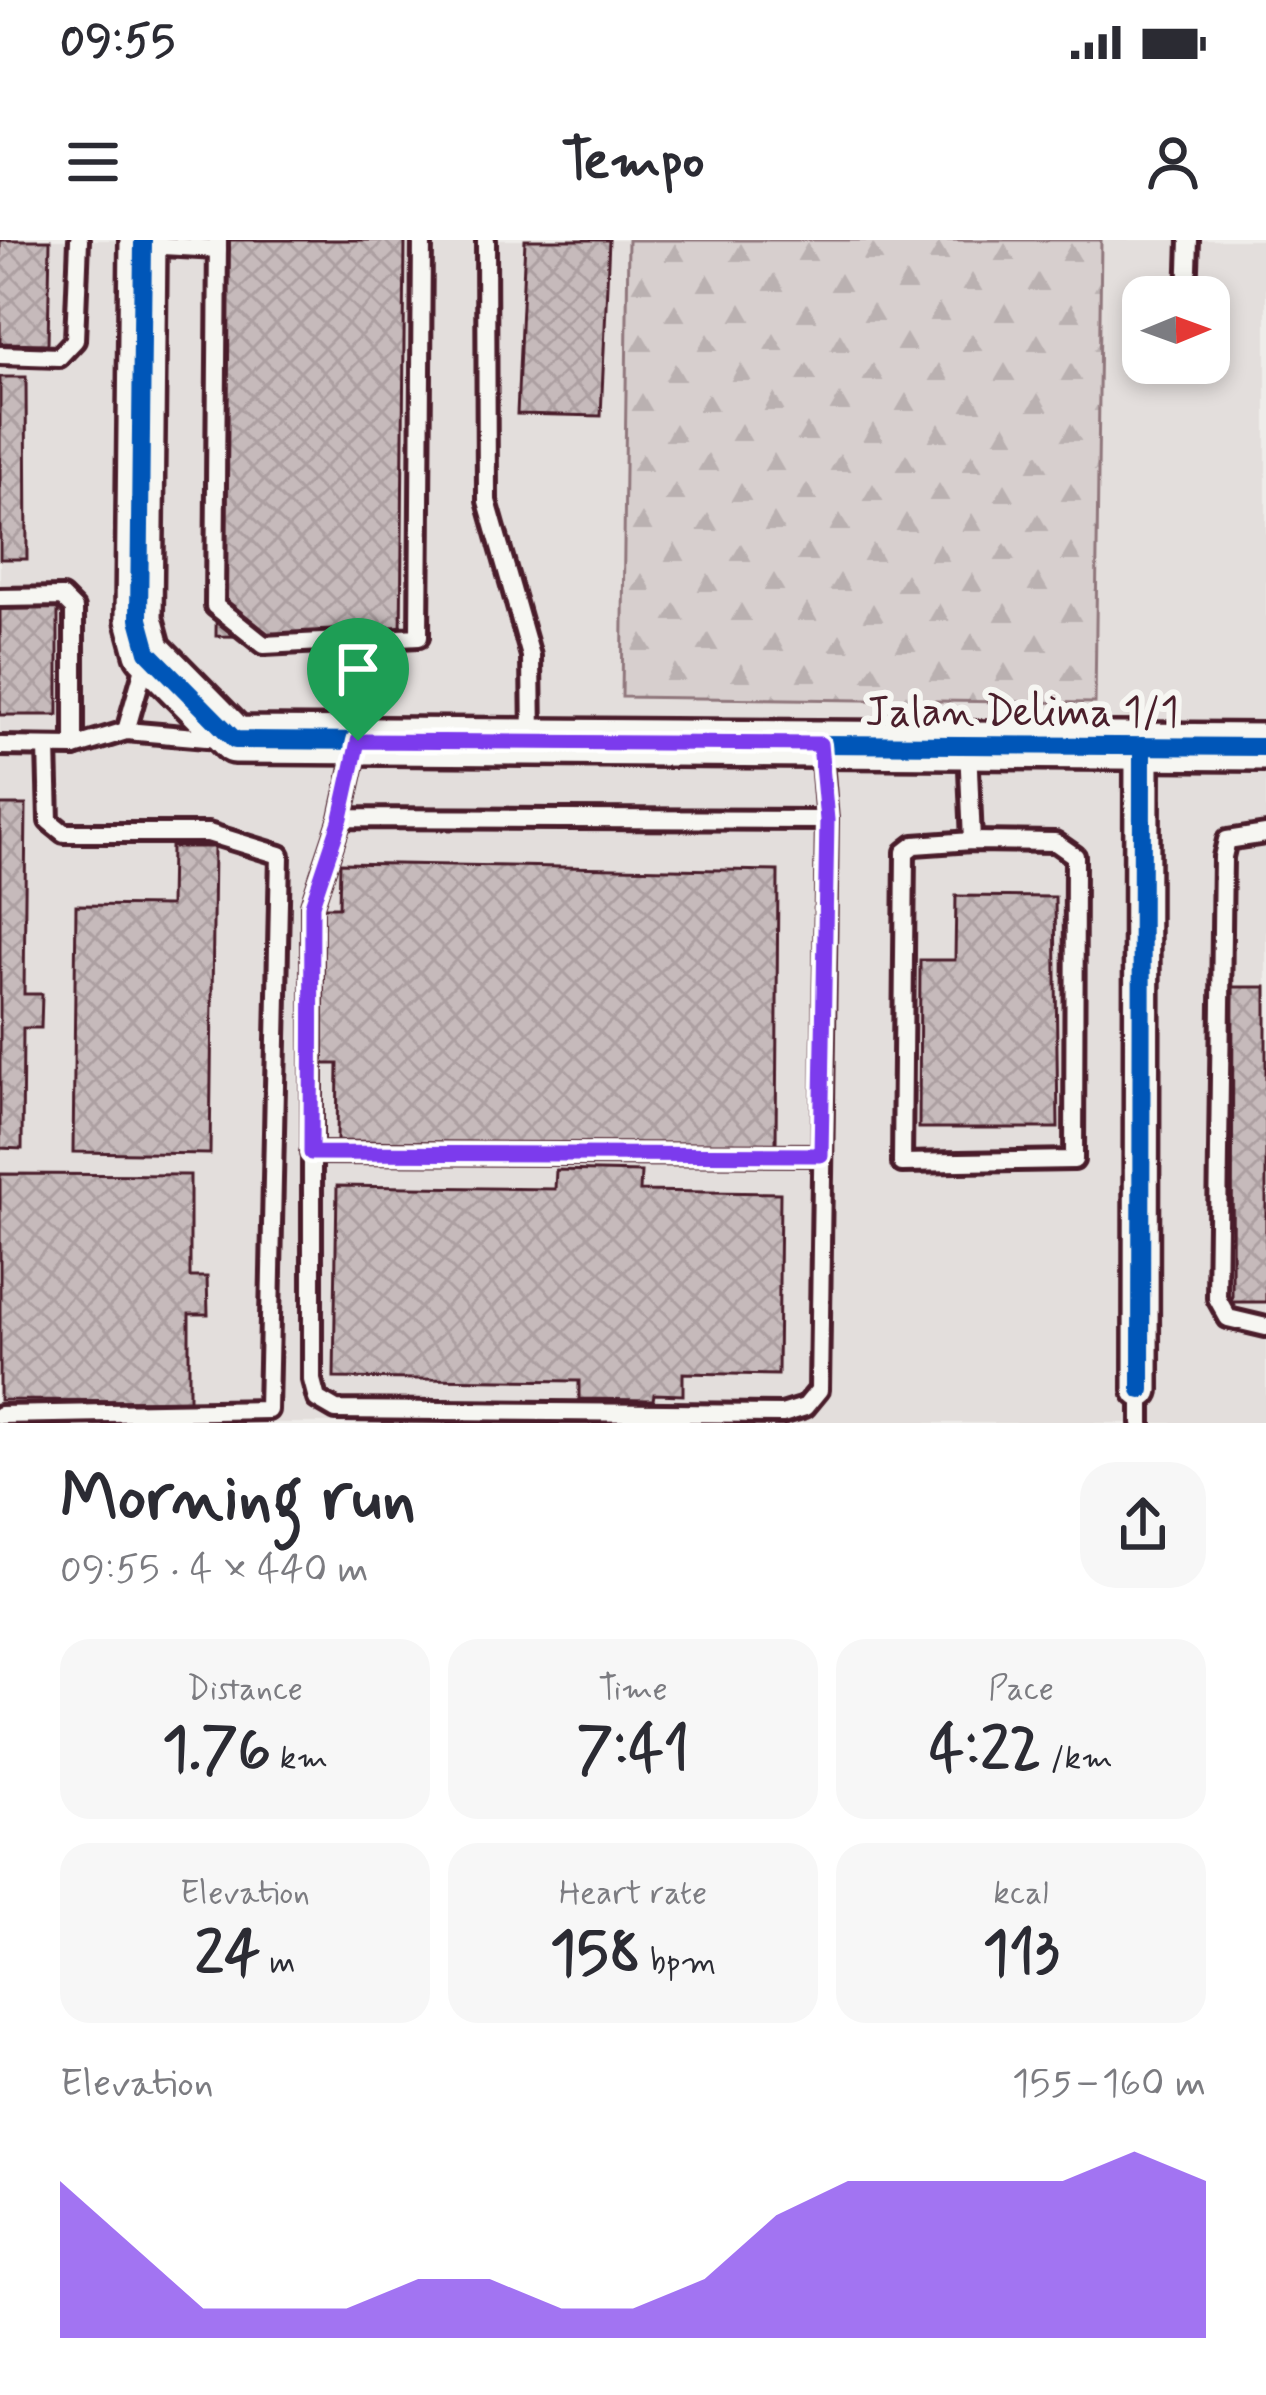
<!DOCTYPE html>
<meta charset="utf-8">
<style>
body{margin:0;font-family:Mynerve,sans-serif;background:#f7f7f7;color:#2b2b33;height:100vh;display:flex;flex-direction:column;font-size:45px;white-space:nowrap}
*{box-sizing:border-box;margin:0}
p{font-size:39px;color:#7c7c81}
.icon{flex:none;width:66px;height:66px;fill:none;stroke:currentColor;stroke-width:2;stroke-linecap:round;stroke-linejoin:round}
.map{position:relative;height:1183px;overflow:hidden}
.details{display:flex;flex-direction:column;background:#fff;flex:1}
.details>*{flex:none}
.needle{width:78px;rotate:89deg}
.fabs{position:absolute;left:1122px;top:36px;display:grid;gap:24px}
.fabs a{display:grid;place-items:center;width:108px;height:108px;border-radius:24px;background:#fff;box-shadow:0 6px 18px #0003;font-size:60px}
.pin{position:absolute;display:grid;place-items:center;width:102px;height:102px;color:#fff;margin:-123px -51px;border-radius:50% 50% 50% 0;rotate:-45deg;box-shadow:0 0 12px #0007}
.pin .icon{rotate:45deg}
.round{display:grid;place-items:center;flex:none;width:126px;height:126px;border-radius:36px;background:#f7f7f7}
.summary{display:flex;align-items:center;justify-content:space-between;height:204px;padding:0 60px}
h1{font-size:66px;font-weight:800;line-height:90px}
.metrics{display:grid;grid-template-columns:repeat(3,1fr);gap:18px;height:204px;padding:12px 60px}
.metrics div{display:grid;align-content:center;border-radius:30px;background:#f7f7f7;text-align:center}
.metrics b{font-size:60px;font-weight:800}
.metrics small{font-size:33px;font-weight:400}
.metrics p{font-size:33px}
.chart{height:336px;padding:24px 60px}
.chart p{display:flex;justify-content:space-between}
.chart svg{width:100%;height:216px;margin-top:12px;fill:#7c3aed;opacity:.7}
.status{display:flex;justify-content:space-between;align-items:center;height:84px;padding:0 60px;background:#fff;direction:ltr}
.status svg{height:33px;fill:currentColor}
header{display:flex;justify-content:space-between;align-items:center;height:156px;padding:0 60px;background:#fff;font-size:54px;font-weight:800}
.map>svg:first-child{display:block}
</style>
<div class="status"><b>09:55</b><svg viewBox="0 0 49 12"><path d="M0 12V9h3v3zM5 12V6h3v6zM10 12V3h3v9zM15 12V0h3v12zM26 1h20v11H26zM47 4h2v5h-2z"/></svg></div>
<header><svg class="icon" aria-label="menu" viewBox="0 0 24 24"><path d="M4 6h16M4 12h16M4 18h16"/></svg>Tempo<svg class="icon" aria-label="person" viewBox="0 0 24 24"><circle cx="12" cy="8" r="4"/><path d="M4 21q1-7 8-7t8 7"/></svg></header>
<div class="map">
<svg width="1266" height="1183" viewBox="0 0 1266 1183">
<defs>
<pattern id="forest-firs" width="22" height="20" patternUnits="userSpaceOnUse" patternTransform="scale(3)"><rect width="22" height="20" fill="#d7cfce"/><path d="M5 1l3.5 6h-7zM16 11l3.5 6h-7z" fill="#bab1b1"/></pattern>
<pattern id="building-cross-hatch" width="8" height="8" patternUnits="userSpaceOnUse" patternTransform="scale(3)"><rect width="8" height="8" fill="#c6babb"/><path d="M0 0l8 8M0 8l8-8" fill="none" stroke="#ac9fa1"/></pattern>
</defs>
<rect width="100%" height="100%" fill="#efedea"/>
<filter id="ink" filterUnits="userSpaceOnUse"><feTurbulence type="fractalNoise" baseFrequency=".00833" numOctaves="2"/><feDisplacementMap in="SourceGraphic" scale="24" xChannelSelector="R" yChannelSelector="G"/><feConvolveMatrix kernelMatrix="1 2 1 2 8 2 1 2 1" color-interpolation-filters="sRGB"/></filter>
<g filter="url(#ink)">
<path fill="#e3dedc" fill-rule="evenodd" d="M 0,0 L 1266,0 L 1266,1183 L 0,1183 ZM 1143,57 L 1209,57 L 1209,123 L 1143,123 Z"/>
<polygon fill="url(#forest-firs)" stroke="#90777c" stroke-width="3" points="628,0 1101,0 1095,463 622,457"/>
<g fill="url(#building-cross-hatch)" stroke="#4a1f2b" stroke-width="3">
<polygon points="0,0 50,0 48,104 0,103"/>
<polygon points="220,0 405,0 401,398 216,396"/>
<polygon points="525,0 609,0 601,176 517,174"/>
<polygon points="0,137 26,137 27,319 0,319"/>
<rect x="0" y="368" width="58" height="107"/>
<polygon points="0,565 26,565 24,754 42,754 41,788 23,788 22,909 0,908"/>
<polygon points="171,607 214,607 210,914 73,912 76,665 170,666"/>
<polygon points="340,623 778,631 776,905 337,901 338,824 322,824 323,667 339,667"/>
<polygon points="956,656 1055,657 1058,888 919,888 920,720 955,720"/>
<polygon points="1233,747 1266,747 1266,1062 1232,1062"/>
<polygon points="556,930 641,932 640,951 780,953 778,1135 683,1133 683,1155 654,1154 653,1160 579,1159 579,1141 334,1138 337,946 555,949"/>
<polygon points="0,934 190,935 190,1037 207,1037 208,1074 189,1074 189,1161 0,1160"/>
</g>
<g fill="none" stroke-linecap="round" stroke-linejoin="round">
<g stroke="#4a1f2b" stroke-width="26">
<g id="lane">
<polyline points="218,0 215,366 264,405 419,397 422,0"/>
<polyline points="486,0 487,261 531,416 532,502"/>
<polyline points="144,5 218,9"/>
<polyline points="1187,57 1189,0"/>
<polyline points="0,115 59,117 75,100 79,0"/>
<polyline points="0,358 62,357 74,369 74,507"/>
<polyline points="126,491 147,417"/>
<polyline points="0,506 74,507 126,491 218,499"/>
<polyline points="968,506 972,601"/>
<polyline points="821,509 827,580"/>
<polyline points="341,578 827,580 819,1150 805,1167 782,1174 336,1170 317,1159 312,1140 312,665 341,578 357,505"/>
<polyline points="1266,594 1227,600 1223,617 1217,1058 1228,1078 1266,1087"/>
<polygon points="972,601 1055,602 1075,616 1074,920 902,923 905,612 914,605"/>
<polyline points="311,913 821,915"/>
<polyline points="1141,1150 1141,1183"/>
<polyline points="0,1175 268,1170 280,615 208,593 64,593 49,581 47,507"/>
</g>
</g>
<g stroke="#4a1f2b" stroke-width="42">
<polyline id="street" points="1141,1150 1142,506"/>
</g>
<g stroke="#4a1f2b" stroke-width="54">
<polyline id="secondary" points="143,0 139,379 148,412 235,500 1266,507"/>
</g>
<use href="#lane" stroke="#f6f6f2" stroke-width="16"/>
<use href="#street" stroke="#f6f6f2" stroke-width="33"/>
<use href="#secondary" stroke="#f6f6f2" stroke-width="45"/>
<g stroke="#f6f6f2" stroke-width="26">
<g id="cycleway">
<polyline points="143,0 139,379 148,412 235,500 1266,507"/>
<polyline points="1141,1150 1142,506"/>
</g>
</g>
<use href="#cycleway" stroke="#0057b8" stroke-width="18"/>
</g>
</g>
<g fill="none" stroke-linecap="round" stroke-linejoin="round" filter="url(#ink)">
<g stroke="#fff" stroke-width="24">
<polygon id="route" points="358,501 820,504 827,580 821,915 311,913 312,665 341,578"/>
</g>
<use href="#route" stroke="#7c3aed" stroke-width="15"/>
</g>
<g text-anchor="middle" stroke-width="12" stroke-linejoin="round" paint-order="stroke">
<g font-size="42" fill="#4a1f2b" stroke="#f6f6f2">
<text x="1022" y="485">Jalan Delima 1/1</text>
</g>
</g>
</svg>
<div class="fabs">
<a><svg class="needle" viewBox="-14 -14 28 28"><path d="M0-13l5 13h-10z" fill="#e53935"/><path d="M0 13l5-13h-10z" fill="#7c7c81"/></svg></a>
</div>
<div class="pin" style="left:358px;top:501px;background:#1e9e55"><svg class="icon" aria-label="arrive" viewBox="0 0 24 24"><path d="M6 21V4h12l-3 4 3 4H6"/></svg></div>
</div>
<section class="details">
<div class="summary"><div><h1>Morning run</h1><p>09:55 · 4 × 440 m</p></div><a class="round"><svg class="icon" aria-label="share" viewBox="0 0 24 24"><path d="M12 15V3M7 8l5-5 5 5M5 13v7h14v-7"/></svg></a></div>
<div class="metrics">
<div><p>Distance</p><b>1.76<small> km</small></b></div>
<div><p>Time</p><b>7:41</b></div>
<div><p>Pace</p><b>4:22<small> /km</small></b></div>
</div>
<div class="metrics">
<div><p>Elevation</p><b>24<small> m</small></b></div>
<div><p>Heart rate</p><b>158<small> bpm</small></b></div>
<div><p>kcal</p><b>113</b></div>
</div>
<div class="chart"><p><span>Elevation</span>155–160 m</p>
<svg viewBox="0 0 160 44" preserveAspectRatio="none"><path d="M0 44V12L10 25L20 38L30 38L40 38L50 32L60 32L70 38L80 38L90 32L100 19L110 12L120 12L130 12L140 12L150 6L160 12V44z"/></svg>
</div>
</section>
